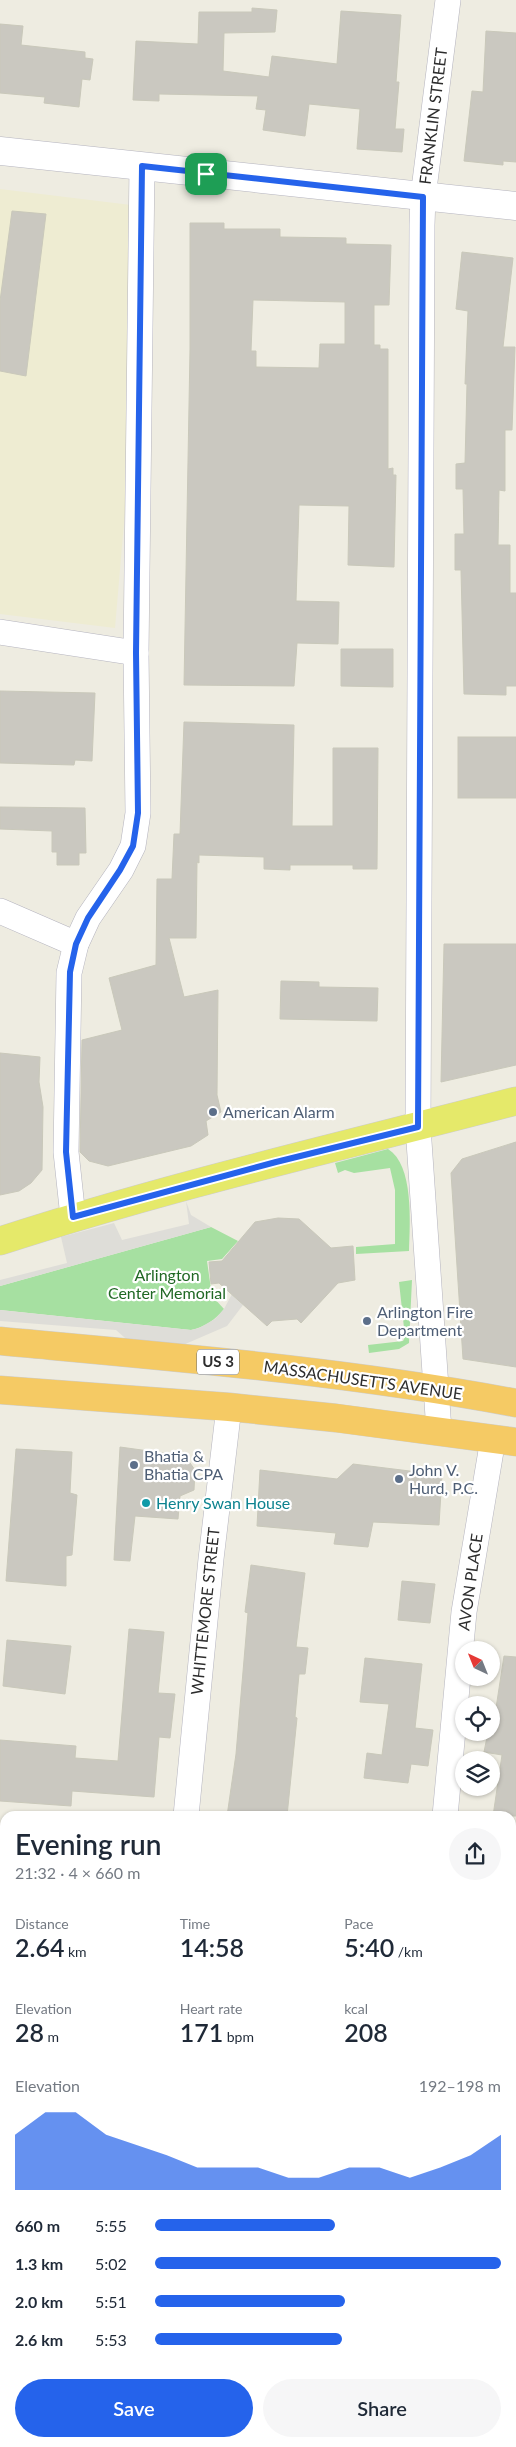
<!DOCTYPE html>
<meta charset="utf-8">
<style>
body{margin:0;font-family:Lato,sans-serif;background:#f6f6f7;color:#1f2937;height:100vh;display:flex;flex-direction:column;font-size:19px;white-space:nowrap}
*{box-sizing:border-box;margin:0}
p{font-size:16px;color:#747a83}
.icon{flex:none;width:28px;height:28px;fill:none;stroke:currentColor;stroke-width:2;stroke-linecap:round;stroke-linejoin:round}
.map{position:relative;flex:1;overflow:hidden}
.side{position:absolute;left:0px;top:1811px;width:516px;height:636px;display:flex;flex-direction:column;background:#fff;border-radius:15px 15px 0 0;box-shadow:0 1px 4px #0004}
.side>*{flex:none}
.needle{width:32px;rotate:317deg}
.tools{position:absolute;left:455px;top:1641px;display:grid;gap:10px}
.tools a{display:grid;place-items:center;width:45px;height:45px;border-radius:50%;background:#fff;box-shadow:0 1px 4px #0004;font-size:25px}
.pin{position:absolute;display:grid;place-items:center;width:42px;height:42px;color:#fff;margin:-21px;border-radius:10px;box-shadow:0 2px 8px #0006}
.round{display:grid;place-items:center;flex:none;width:52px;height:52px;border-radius:26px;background:#f6f6f7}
.head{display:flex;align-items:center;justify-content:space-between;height:85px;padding:0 15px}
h1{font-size:28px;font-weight:600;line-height:38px}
.figures{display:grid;grid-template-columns:repeat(3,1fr);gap:8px;height:85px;padding:5px 15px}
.figures div{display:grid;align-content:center}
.figures b{font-size:25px;font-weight:600}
.figures small{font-size:14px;font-weight:400}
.figures p{font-size:14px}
.chart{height:140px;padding:10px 15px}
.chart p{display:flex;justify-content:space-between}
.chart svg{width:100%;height:90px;margin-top:5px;fill:#2563eb;opacity:.7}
.button{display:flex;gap:10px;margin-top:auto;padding:10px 15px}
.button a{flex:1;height:58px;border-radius:30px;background:#2563eb;color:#fff;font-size:20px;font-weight:600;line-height:58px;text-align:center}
.button a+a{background:#f6f6f7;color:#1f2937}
ul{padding:0 15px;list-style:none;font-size:16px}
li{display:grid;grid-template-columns:80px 60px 1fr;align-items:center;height:38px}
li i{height:12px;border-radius:6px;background:#2563eb}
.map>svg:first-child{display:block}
</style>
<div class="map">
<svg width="516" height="2447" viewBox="0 0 516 2447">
<rect width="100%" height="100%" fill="#eeece1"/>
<polygon fill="#eeecd2" points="0,189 131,205 125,511 115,628 0,614"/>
<g fill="#a6e0a1">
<path d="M 388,1149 C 414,1165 410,1223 409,1251 L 356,1254 L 356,1247 L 395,1244 L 395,1190 L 390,1168 L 354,1173 L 345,1170 L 338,1173 L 335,1163 Z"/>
<path d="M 211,1227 L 238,1241 L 222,1259 L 207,1261 L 212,1296 L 224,1309 C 215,1320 205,1327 191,1330 L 0,1310 L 0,1286 Z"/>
<polygon points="412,1280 409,1343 399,1349 369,1353 368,1345 403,1341 405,1337 399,1282"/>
<polygon points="0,1956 5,1959 5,2442 190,2443 188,2447 0,2447"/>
<polygon points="511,2138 516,2140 516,2202 511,2201"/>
</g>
<polygon fill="#b4e79e" points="0,2122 5,2122 5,2389 0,2393"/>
<g fill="#deddd8">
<polygon points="186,1201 191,1215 211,1227 0,1286 0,1280 67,1263 61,1237 114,1223 122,1240 189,1224"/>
<polygon points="232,1294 243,1305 227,1326 183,1345 132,1344 116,1330 0,1321 0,1310 191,1330 199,1328 215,1319 224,1309"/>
</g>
<g fill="#cac8c0" stroke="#c9c8ba" fill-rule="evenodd">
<polygon points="252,8 277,10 275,32 224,33 223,71 269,77 272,56 337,64 341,11 401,15 396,82 399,82 395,129 404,129 402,152 357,149 360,109 309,104 305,136 263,130 266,110 256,109 258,96 159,94 159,101 133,100 136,41 198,44 199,12 252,12"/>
<polygon points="0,24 23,26 21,45 85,52 85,58 93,59 90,80 82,79 79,107 44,103 45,97 0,93"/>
<polygon points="486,31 516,33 516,162 503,161 503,165 464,161 472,91 483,92"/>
<polygon points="12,211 46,214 26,376 0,371 0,301"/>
<path d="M 190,223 L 224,223 L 224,229 L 280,229 L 280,237 L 346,238 L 346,244 L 391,245 L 389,305 L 374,305 L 374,345 L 380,345 L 380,349 L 388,349 L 388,469 L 393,468 L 393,475 L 396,475 L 394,567 L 348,565 L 349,506 L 299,505 L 296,601 L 339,602 L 338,644 L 297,643 L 294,686 L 184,685 L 190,349 ZM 253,300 L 345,302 L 345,344 L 320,344 L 319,368 L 256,367 L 256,351 L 251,351 Z"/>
<polygon points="462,252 513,258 503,347 515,347 512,430 505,430 505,491 499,490 498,545 510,545 510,593 516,593 516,686 506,686 506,695 464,694 461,570 455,570 455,534 464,534 463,489 456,489 456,464 465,463 467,384 465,384 468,311 456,309"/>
<polygon points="341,649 393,649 393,687 341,686"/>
<polygon points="0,691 95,693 92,761 75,760 74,765 0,763"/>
<polygon points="184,722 294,725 292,826 333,826 333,748 378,748 377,869 353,869 353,865 290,865 290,870 264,869 264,857 199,855 199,863 197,862 196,938 169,938 184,997 218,990 217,1095 221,1112 206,1121 208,1135 191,1146 108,1166 89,1161 80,1152 82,1040 122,1030 109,978 156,965 157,879 172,879 174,834 180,834"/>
<rect x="458" y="737" width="58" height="61"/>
<polygon points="0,807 85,808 86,853 79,853 79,865 57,865 57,852 52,852 52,831 0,829"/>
<polygon points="444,944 516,944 516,1065 441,1082"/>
<polygon points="281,981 319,982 319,987 378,988 377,1021 280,1019"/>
<polygon points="0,1053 40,1057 39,1082 43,1107 42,1170 31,1183 19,1191 0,1195"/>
<polygon points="516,1142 516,1367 463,1359 451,1173 462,1159"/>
<polygon points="278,1218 299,1219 331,1248 353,1246 355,1280 338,1283 301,1323 297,1319 272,1321 267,1326 219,1283 211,1284 209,1262 222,1261 255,1222"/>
<polygon points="120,1447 185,1456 195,1470 194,1490 180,1496 178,1519 135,1516 130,1561 114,1560"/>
<polygon points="16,1449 72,1452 70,1493 77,1495 72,1555 66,1556 66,1586 6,1581"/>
<polygon points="353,1464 442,1475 439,1525 373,1522 368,1547 334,1544 336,1533 257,1526 260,1470 337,1479"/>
<polygon points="251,1565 305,1573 296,1647 308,1648 305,1674 299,1674 295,1717 297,1718 287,1816 227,1816 236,1754 248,1613 245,1612"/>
<polygon points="402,1581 435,1584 430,1623 398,1620"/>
<polygon points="129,1629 164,1632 158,1693 175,1694 170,1738 159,1737 154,1797 72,1791 71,1806 0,1801 0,1740 76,1746 75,1758 118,1761"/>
<polygon points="7,1640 71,1646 65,1694 3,1686"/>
<polygon points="504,1656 516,1657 516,1816 493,1816 502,1755 484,1752 488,1732 491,1732 491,1721 494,1721"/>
<polygon points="365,1658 422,1664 415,1728 433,1730 428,1766 411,1764 408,1783 364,1778 367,1753 382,1755 389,1704 360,1702"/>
</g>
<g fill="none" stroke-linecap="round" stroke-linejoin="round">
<g stroke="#b5b4bf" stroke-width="26">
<g id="street">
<polyline points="0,632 136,653"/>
<polyline points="0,911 76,944"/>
<polyline points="73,1217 66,1152 69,973 76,944 88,918 121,870 133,846 138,813 136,653 142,166"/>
<polyline points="439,1431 418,1127 422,225 423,197 448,0"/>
<polyline points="186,1816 211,1559 229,1407"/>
<polyline points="445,1816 464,1612 493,1439"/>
<polyline points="511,2260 516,2257"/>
<polyline points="251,2442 270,2447"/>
<polyline points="223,2447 233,2442"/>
<polyline points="357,2447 360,2442"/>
</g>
</g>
<g stroke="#b5b4bf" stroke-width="29">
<polyline id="secondary" points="0,151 516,206"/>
</g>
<g stroke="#cdcdcd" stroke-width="29">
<path id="primary" d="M 0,1241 C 169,1186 343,1146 516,1101"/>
</g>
<g stroke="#cdcdcd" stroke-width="29">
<g id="highway">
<path d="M 0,1341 C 173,1357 346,1371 516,1403"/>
<polyline points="0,1390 229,1407 336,1418 516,1442"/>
</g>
</g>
<use href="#street" stroke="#fff" stroke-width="25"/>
<use href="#secondary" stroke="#fff" stroke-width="28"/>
<use href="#primary" stroke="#e5e96a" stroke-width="28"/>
<use href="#highway" stroke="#f5ca64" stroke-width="28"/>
</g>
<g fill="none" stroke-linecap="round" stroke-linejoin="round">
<g stroke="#fff" stroke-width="10">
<polygon id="route" points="142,166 423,197 418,1127 276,1162 73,1217 66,1152 70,972 76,944 88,918 120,870 133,846 138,813 136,653"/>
</g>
<use href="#route" stroke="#2563eb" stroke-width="6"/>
</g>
<g fill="#5c6f8a" stroke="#fff" stroke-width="2">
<circle cx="213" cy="1112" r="5"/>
<circle cx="367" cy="1321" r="5"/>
<circle cx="134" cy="1465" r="5"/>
<circle cx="399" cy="1479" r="5"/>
</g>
<circle fill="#0f9aa8" stroke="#fff" stroke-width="2" cx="146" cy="1503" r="5"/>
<g text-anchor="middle" stroke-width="4.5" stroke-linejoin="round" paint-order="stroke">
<rect fill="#fff" stroke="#6c6c6c" stroke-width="1" x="197" y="1349.5" width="42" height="25" rx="4"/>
<g font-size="15" font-weight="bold" fill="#2d2d2d">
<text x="218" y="1367">US 3</text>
</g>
<g font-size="16" fill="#2d2d2d" stroke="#fff">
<text transform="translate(433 116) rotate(-83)" y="6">FRANKLIN STREET</text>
<text transform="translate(363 1380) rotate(8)" y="6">MASSACHUSETTS AVENUE</text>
<text transform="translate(470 1582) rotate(-82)" y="6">AVON PLACE</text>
<text transform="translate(205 1611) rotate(-84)" y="6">WHITTEMORE STREET</text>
</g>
<g font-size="16" fill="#4e5e75" stroke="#fff" text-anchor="start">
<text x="223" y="1118">American Alarm</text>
<text x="377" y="1318">Arlington Fire<tspan x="377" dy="18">Department</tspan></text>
<text x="144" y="1462">Bhatia &amp;<tspan x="144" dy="18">Bhatia CPA</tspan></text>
<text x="409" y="1476">John V.<tspan x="409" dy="18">Hurd, P.C.</tspan></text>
</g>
<g font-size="16" fill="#206824" stroke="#fff">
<text x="167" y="1281">Arlington<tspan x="167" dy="18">Center Memorial</tspan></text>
</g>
<g font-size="16" fill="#0d838f" stroke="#fff" text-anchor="start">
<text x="156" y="1509">Henry Swan House</text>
</g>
</g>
</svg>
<div class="tools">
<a><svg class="needle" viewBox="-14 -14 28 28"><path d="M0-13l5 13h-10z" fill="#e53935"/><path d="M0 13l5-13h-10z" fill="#747a83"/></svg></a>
<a><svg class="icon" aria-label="locate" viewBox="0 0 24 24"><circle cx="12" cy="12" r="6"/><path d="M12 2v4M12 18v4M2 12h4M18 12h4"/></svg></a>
<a><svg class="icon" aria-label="layers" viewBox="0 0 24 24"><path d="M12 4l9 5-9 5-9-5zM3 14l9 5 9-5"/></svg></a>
</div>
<div class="pin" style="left:206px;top:174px;background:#1e9e55"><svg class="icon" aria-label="arrive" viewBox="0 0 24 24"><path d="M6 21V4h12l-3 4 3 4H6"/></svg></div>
<section class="side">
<div class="head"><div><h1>Evening run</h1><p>21:32 · 4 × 660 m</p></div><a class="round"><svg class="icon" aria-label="share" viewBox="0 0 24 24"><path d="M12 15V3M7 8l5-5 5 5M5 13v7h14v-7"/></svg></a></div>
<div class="figures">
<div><p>Distance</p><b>2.64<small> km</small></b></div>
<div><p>Time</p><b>14:58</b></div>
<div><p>Pace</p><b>5:40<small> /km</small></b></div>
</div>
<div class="figures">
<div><p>Elevation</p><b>28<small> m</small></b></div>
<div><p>Heart rate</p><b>171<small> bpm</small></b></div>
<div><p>kcal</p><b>208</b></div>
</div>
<div class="chart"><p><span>Elevation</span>192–198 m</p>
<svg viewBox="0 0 160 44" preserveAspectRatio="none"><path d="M0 44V17L10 6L20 6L30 17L40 22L50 27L60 33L70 33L80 33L90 38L100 38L110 33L120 33L130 38L140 33L150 27L160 17V44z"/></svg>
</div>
<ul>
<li><b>660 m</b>5:55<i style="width:52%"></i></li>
<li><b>1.3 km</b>5:02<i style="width:100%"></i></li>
<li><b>2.0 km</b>5:51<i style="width:55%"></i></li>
<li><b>2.6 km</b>5:53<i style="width:54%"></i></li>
</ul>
<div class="button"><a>Save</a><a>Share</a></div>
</section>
</div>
